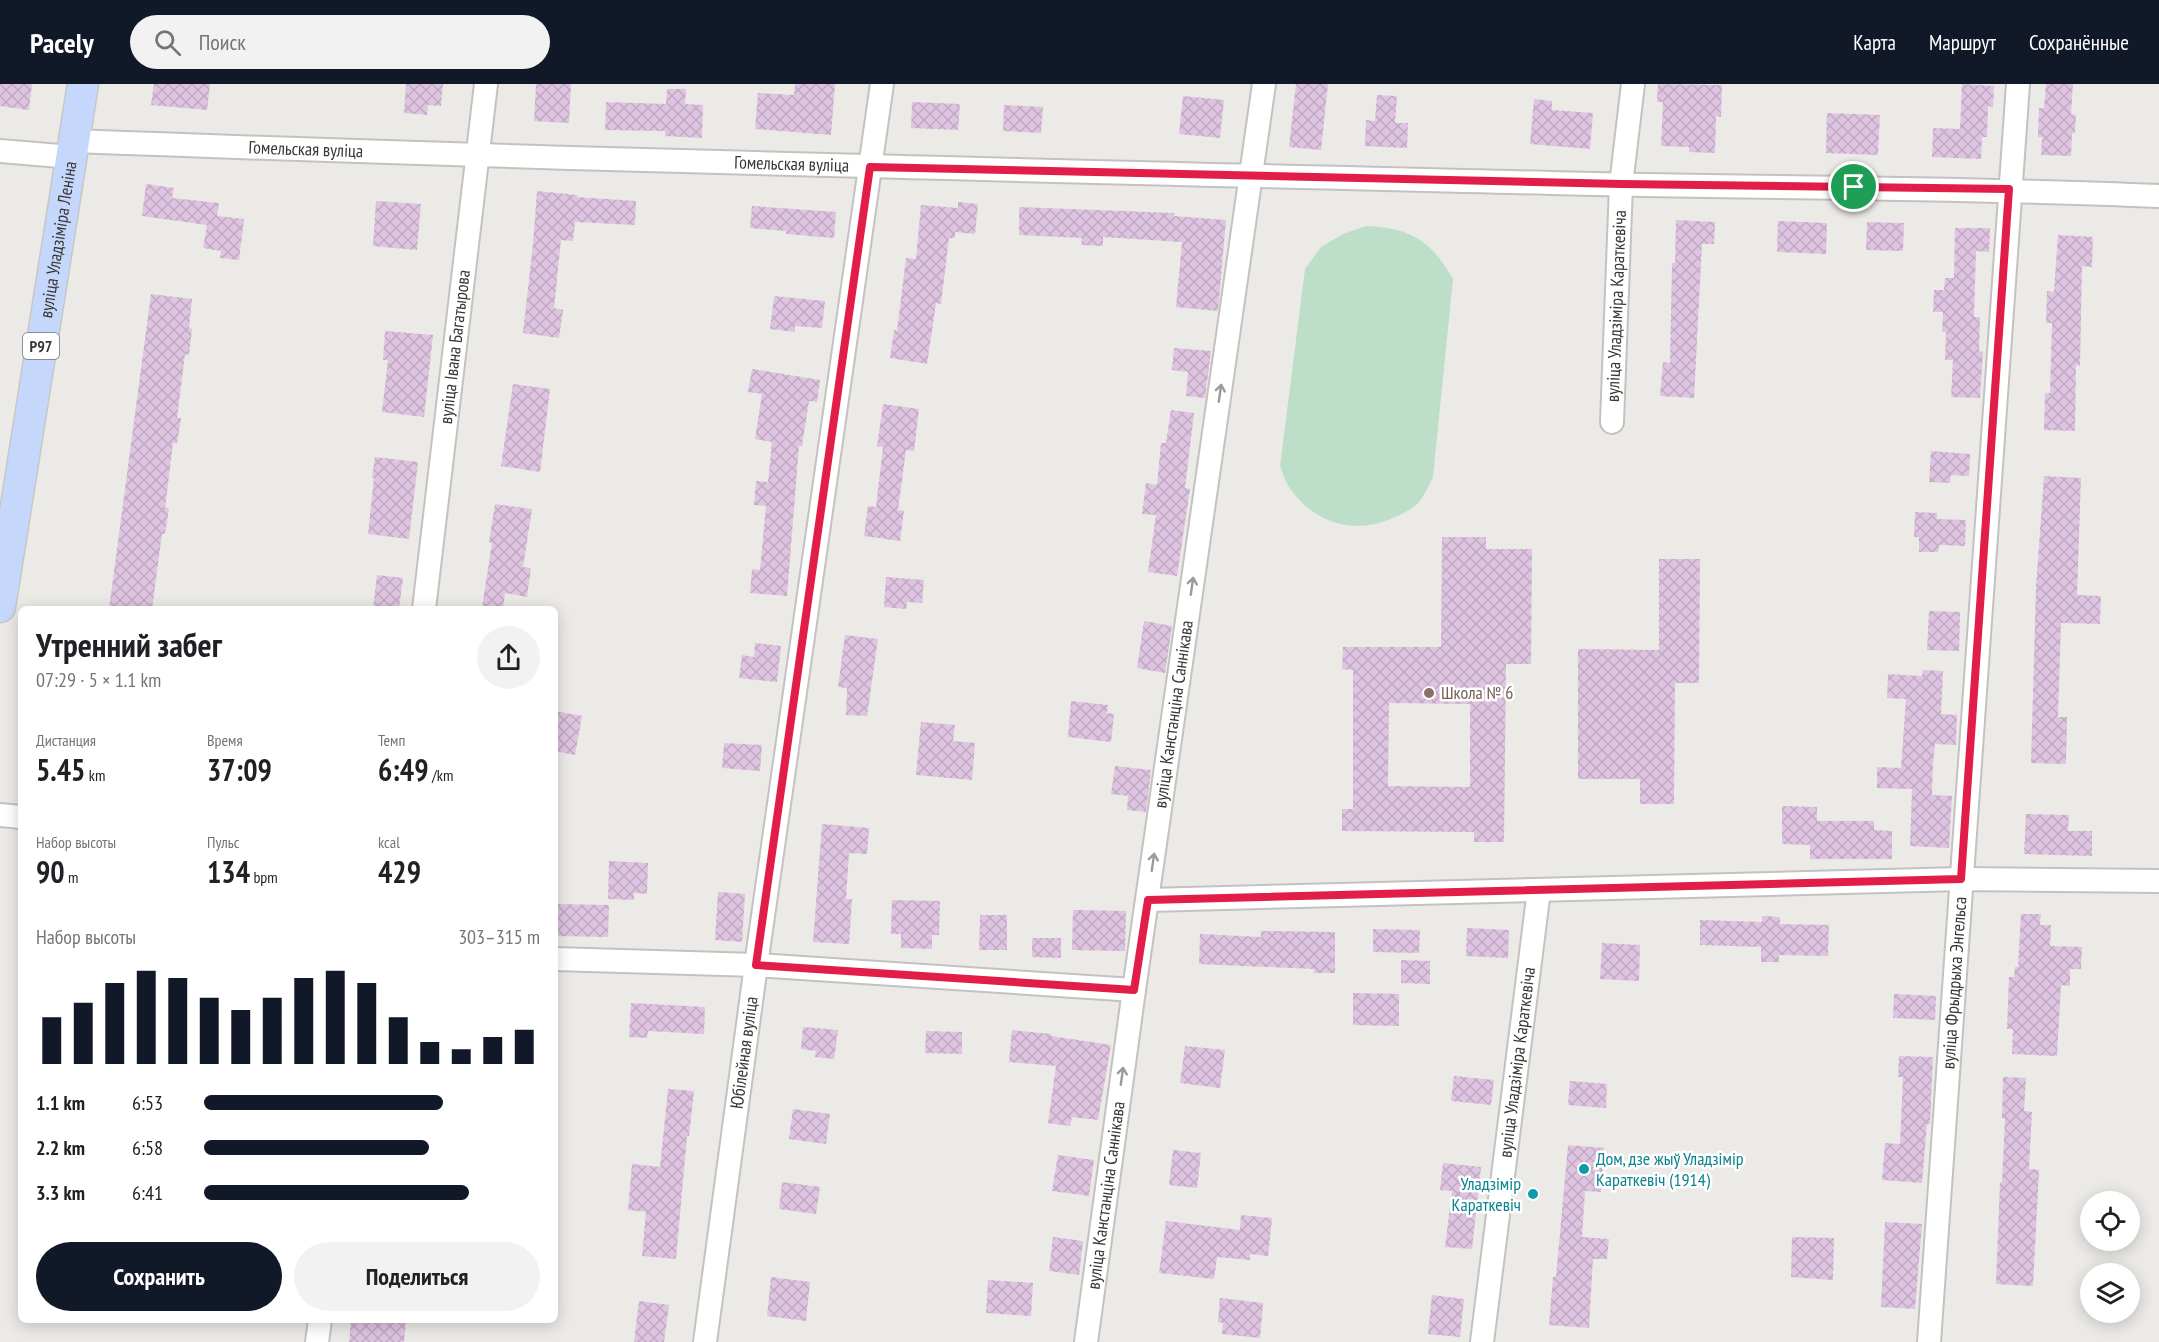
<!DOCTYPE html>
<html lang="ru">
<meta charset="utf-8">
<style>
body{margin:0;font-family:"PT Sans Narrow",sans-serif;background:#f2f2f2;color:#202124;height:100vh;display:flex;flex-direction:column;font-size:22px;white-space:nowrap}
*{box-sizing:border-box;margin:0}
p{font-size:20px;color:#757577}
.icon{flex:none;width:33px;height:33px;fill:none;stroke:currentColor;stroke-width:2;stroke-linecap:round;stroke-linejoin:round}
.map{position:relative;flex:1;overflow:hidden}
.drawer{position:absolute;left:18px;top:522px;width:540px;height:717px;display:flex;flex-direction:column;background:#fff;border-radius:9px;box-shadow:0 3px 15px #0003}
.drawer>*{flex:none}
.fabs{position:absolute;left:2080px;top:1107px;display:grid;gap:12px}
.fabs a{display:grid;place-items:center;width:60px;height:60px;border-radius:50%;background:#fff;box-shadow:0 3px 15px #0003;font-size:30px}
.pin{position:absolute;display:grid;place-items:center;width:51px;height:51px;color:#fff;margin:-26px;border:3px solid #fff;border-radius:50%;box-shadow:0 2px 6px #0007}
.round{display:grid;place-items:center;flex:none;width:63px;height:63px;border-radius:32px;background:#f2f2f2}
.headline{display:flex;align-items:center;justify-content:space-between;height:102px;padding:0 18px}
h1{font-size:33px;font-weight:700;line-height:45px}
.metrics{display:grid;grid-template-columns:repeat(3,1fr);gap:9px;height:102px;padding:6px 18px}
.metrics div{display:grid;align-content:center}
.metrics b{font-size:30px;font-weight:700}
.metrics small{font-size:16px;font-weight:400}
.metrics p{font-size:16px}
.chart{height:168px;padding:12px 18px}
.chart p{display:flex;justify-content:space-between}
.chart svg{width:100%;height:108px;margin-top:6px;stroke:#111827;stroke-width:6}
.button{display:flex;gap:12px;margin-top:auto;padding:12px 18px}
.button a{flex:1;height:69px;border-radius:36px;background:#111827;color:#fff;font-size:24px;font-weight:700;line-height:69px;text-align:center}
.button a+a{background:#f2f2f2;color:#202124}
ul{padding:0 18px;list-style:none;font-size:20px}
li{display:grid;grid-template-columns:96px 72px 1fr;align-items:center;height:45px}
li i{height:15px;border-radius:8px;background:#111827}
header{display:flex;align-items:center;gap:36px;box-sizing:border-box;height:84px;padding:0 30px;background:#111827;color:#fff}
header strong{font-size:28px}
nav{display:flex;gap:33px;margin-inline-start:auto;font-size:21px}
.search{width:420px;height:54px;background:#f2f2f2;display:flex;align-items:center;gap:15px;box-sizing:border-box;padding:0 21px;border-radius:33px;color:#757577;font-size:22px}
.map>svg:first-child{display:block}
</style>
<header>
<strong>Pacely</strong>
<div class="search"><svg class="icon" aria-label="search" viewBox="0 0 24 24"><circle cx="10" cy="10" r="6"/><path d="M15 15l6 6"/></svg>Поиск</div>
<nav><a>Карта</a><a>Маршрут</a><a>Сохранённые</a></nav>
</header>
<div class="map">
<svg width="2159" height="1258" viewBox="0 0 2159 1258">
<defs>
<pattern id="building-cross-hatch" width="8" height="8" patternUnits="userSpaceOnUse" patternTransform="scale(1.5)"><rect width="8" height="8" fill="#dfc4e1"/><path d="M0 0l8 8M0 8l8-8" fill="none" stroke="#c0a9c2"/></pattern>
</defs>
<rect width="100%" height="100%" fill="#eceae7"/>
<path fill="#bddfca" d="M 1366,142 C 1410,144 1431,156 1453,195 L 1433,393 C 1429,401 1425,411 1419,418 C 1411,427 1394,434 1382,438 C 1348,449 1313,436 1292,407 C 1286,400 1283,390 1280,382 L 1305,185 L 1321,163 L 1343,150 Z"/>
<g fill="url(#building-cross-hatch)" fill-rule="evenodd">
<polygon points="0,0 32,0 29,26 0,22"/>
<polygon points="154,0 210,0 207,26 151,21"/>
<polygon points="406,0 443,0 441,22 428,21 427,31 404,29"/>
<polygon points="536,0 571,0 569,39 534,37"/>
<polygon points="795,0 835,0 831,51 755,45 758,9 794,11"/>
<polygon points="1296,0 1328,0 1321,66 1289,63"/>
<polygon points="1658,0 1722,1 1721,33 1716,32 1715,69 1689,68 1689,63 1661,62 1663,18 1657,18"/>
<polygon points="1962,0 1994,2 1993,23 1988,22 1987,53 1982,53 1981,75 1932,73 1933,44 1960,45"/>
<polygon points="2046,0 2073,0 2071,30 2076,31 2075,49 2072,49 2071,72 2041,71 2042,53 2038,53 2039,24 2044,24"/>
<polygon points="667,5 686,5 685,20 703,21 702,54 665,52 665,47 605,46 606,18 666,20"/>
<polygon points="1377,11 1397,12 1395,39 1408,39 1407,64 1365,62 1366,36 1375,37"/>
<polygon points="1183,12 1224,16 1220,54 1179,50"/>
<polygon points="1534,15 1552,17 1552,26 1593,29 1590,65 1530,60"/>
<polygon points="912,18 960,20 958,46 911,44"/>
<polygon points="1004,21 1043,23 1041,49 1003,47"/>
<polygon points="1827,29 1880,31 1878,71 1826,69"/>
<polygon points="146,100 174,104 172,114 219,119 217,132 244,135 239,176 220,174 221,167 203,164 207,141 142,132"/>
<polygon points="537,107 577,111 577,113 636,117 635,141 575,138 573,157 561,156 554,224 563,226 559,254 523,249 533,160"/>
<polygon points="376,117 421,120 417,166 373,162"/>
<polygon points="958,118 978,120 975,150 955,148 955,154 949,154 941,220 936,219 927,280 890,274 894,246 897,247 906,174 916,175 921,121 958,124"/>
<polygon points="752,122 836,128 834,154 786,150 786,147 750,144"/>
<polygon points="1019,123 1174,129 1174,132 1226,136 1218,227 1176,223 1182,158 1103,153 1103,162 1081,161 1082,154 1019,151"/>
<polygon points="1676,136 1715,138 1714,160 1702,160 1694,314 1660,312 1663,278 1670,279 1672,179 1675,179"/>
<polygon points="1778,137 1827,139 1826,170 1777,168"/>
<polygon points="1867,138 1904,139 1903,167 1866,166"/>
<polygon points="1955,144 1990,144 1989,168 1976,167 1974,233 1980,233 1979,267 1983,268 1980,314 1951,313 1953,276 1945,276 1946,248 1942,248 1943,228 1933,228 1934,206 1944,206 1945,194 1954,194"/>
<polygon points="2058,151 2093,153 2092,183 2082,182 2080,282 2076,281 2075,347 2044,346 2045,309 2050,309 2052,239 2046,239 2047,207 2054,208"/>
<polygon points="151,210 192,215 189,244 192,245 189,271 185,270 177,334 181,334 177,360 173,359 165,424 169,424 165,450 162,450 152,525 109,525"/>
<polygon points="774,212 825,217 822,244 795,242 795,248 770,245"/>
<polygon points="385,247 433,251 424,333 382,328 388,276 383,276"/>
<polygon points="1174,264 1211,267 1205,314 1186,312 1188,288 1172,286"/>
<polygon points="752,285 820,296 817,318 809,317 802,362 799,362 787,512 750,509 752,485 760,486 766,422 754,421 756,397 768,398 772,358 755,355 762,310 748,308"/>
<polygon points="513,300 550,305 540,388 501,382"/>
<polygon points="883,320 919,325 914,367 906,366 898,426 904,427 900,457 864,452 868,422 876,423 883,363 877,362"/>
<polygon points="1171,326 1194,329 1185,404 1190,405 1177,492 1148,488 1156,431 1142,430 1146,399 1157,401 1161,359 1166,359"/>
<polygon points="1931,367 1970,370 1969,392 1951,391 1950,399 1929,398"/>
<polygon points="375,373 418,378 409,455 368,450 374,394 372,394"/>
<polygon points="2044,392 2081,394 2077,511 2101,512 2100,540 2061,539 2058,633 2067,633 2066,680 2031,679 2036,503"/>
<polygon points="495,420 532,425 523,483 531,484 527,513 505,509 503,525 482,523 492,459 489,458"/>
<polygon points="1915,428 1937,429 1937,435 1966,436 1965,462 1939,461 1938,468 1919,468 1919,453 1914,453"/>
<path d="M 1442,453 L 1486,453 L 1486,465 L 1532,465 L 1531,580 L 1506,580 L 1504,758 L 1474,758 L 1474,748 L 1342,747 L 1342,725 L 1353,725 L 1353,586 L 1342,585 L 1343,563 L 1441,563 ZM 1389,619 L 1470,620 L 1470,703 L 1388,702 Z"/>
<polygon points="1659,475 1700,475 1699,599 1675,599 1674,720 1640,720 1640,695 1578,695 1578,565 1659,566"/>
<polygon points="377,491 403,494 399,525 373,525"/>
<polygon points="886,493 924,496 922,519 907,518 906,525 884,523"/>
<polygon points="1929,527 1960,528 1959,567 1927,566"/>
<polygon points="1144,537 1172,542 1165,589 1137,584"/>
<polygon points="845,551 878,555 867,632 846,631 847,604 838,603"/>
<polygon points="755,559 781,562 777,598 739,594 742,571 754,573"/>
<polygon points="1923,586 1943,587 1941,630 1957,631 1956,661 1935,660 1933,680 1932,711 1952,712 1949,764 1910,762 1912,705 1877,704 1877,683 1901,684 1906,615 1887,614 1888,590 1922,592"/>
<polygon points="1071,617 1108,621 1107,629 1114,630 1111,658 1068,653"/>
<polygon points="555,627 582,632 575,671 555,667"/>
<polygon points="921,638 955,641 953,657 975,659 972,696 916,691"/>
<polygon points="724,659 762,661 760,687 722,684"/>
<polygon points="1115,682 1151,686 1146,728 1127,726 1128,712 1111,710"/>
<polygon points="1782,722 1817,723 1817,737 1874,737 1874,746 1892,747 1892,775 1810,775 1810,761 1782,760"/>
<polygon points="2026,730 2069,731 2068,747 2092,747 2092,772 2024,770"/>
<polygon points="822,740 869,744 867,770 849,769 846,815 852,815 849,860 813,858"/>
<polygon points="609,777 648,779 647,810 634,809 634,816 608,815"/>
<polygon points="718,808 745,810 742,858 715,856"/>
<polygon points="892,816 940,817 939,851 932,851 932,865 901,864 901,850 891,850"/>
<polygon points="555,820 609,821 608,853 555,852"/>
<polygon points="1073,826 1126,827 1125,867 1072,866"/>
<polygon points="2021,830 2041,830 2040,841 2051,841 2050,862 2082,863 2081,885 2070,885 2070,902 2061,901 2057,972 2012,970 2013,945 2007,945 2009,893 2014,893 2015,883 2018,883"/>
<polygon points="980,831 1007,831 1007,866 979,866"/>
<polygon points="1762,832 1780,833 1780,840 1829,841 1828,872 1779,871 1779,878 1761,878 1761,863 1700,861 1700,836 1762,838"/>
<polygon points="1467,844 1509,846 1508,874 1466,872"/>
<polygon points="1373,845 1420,846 1419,869 1373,868"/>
<polygon points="1261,847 1335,848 1335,889 1314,889 1314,885 1199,880 1200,850 1261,853"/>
<polygon points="1032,854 1061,854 1061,874 1032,873"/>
<polygon points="1602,859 1640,861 1639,897 1600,895"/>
<polygon points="1401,876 1430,877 1430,900 1401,899"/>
<polygon points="1353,909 1399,910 1399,942 1353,941"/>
<polygon points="1894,910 1936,912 1935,936 1893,934"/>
<polygon points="631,919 705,923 704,950 648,947 647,954 629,953"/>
<polygon points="803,943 838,946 834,975 815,973 816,967 801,965"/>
<polygon points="1012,946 1051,950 1051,952 1111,961 1098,1036 1072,1033 1070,1042 1048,1039 1056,982 1009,978"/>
<polygon points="926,947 962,948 962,970 925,969"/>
<polygon points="1185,962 1225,966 1220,1004 1180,999"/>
<polygon points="1899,972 1933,973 1930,1040 1927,1040 1922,1099 1882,1096 1885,1059 1900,1060 1903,993 1898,993"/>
<polygon points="1454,992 1494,996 1491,1021 1451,1017"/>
<polygon points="2003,993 2026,994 2024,1027 2032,1028 2029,1085 2039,1086 2033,1202 1996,1200 2000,1098 2002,1099 2005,1034 2002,1034"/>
<polygon points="1570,997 1607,1000 1606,1024 1568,1021"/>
<polygon points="668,1005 694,1007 689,1052 687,1052 676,1175 642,1172 646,1128 628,1126 632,1080 660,1083"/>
<polygon points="793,1025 830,1030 826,1060 789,1055"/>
<polygon points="1568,1061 1604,1064 1601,1108 1585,1107 1582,1153 1609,1155 1607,1175 1593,1175 1589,1244 1549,1241 1553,1193 1556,1193"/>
<polygon points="1173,1066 1201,1069 1197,1104 1169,1101"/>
<polygon points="1058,1071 1094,1076 1089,1112 1052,1107"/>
<polygon points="1443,1079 1481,1083 1472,1165 1445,1163 1452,1107 1440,1106"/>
<polygon points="782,1098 820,1103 816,1130 779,1125"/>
<polygon points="1241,1131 1272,1134 1268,1172 1250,1170 1250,1176 1217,1173 1214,1195 1159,1189 1166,1137 1240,1146"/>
<polygon points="1885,1138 1922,1140 1915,1225 1881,1223"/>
<polygon points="1053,1153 1083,1157 1079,1191 1049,1187"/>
<polygon points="1792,1153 1834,1154 1833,1196 1791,1193"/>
<polygon points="771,1193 810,1198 806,1237 767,1232"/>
<polygon points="988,1196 1033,1199 1031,1232 986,1229"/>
<polygon points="1432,1211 1464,1215 1460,1253 1428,1250"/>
<polygon points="1220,1214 1263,1219 1260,1254 1222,1250 1223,1239 1218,1238"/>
<polygon points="639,1217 669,1221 664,1258 634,1258"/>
<polygon points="351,1236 406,1236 404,1258 349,1258"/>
</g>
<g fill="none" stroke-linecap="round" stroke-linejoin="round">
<g stroke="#c4c2c0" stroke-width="26">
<g id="minor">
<path id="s1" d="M 74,57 C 566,76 1059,87 1551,99 C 1754,104 1956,103 2159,112"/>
<polyline points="0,67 72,73"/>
<path id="s2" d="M 1612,338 L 1621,101 L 1633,0"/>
<path id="s3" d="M 424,525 L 486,0"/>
<polyline points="0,731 21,733"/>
<polyline points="1148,816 1961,795 2159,797"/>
<polyline points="555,875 756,881 1134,906"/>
<polyline points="317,1258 320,1236"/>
<path id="s4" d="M 705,1258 L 756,881 L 882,0"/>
<path id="s5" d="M 1086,1258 L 1134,906 L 1264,0"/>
<path id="s6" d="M 1482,1258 L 1539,806"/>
<path id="s7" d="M 1929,1258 L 2018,0"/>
</g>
</g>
<g stroke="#c7c7c7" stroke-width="33">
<g id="major">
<path id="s8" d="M 0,523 L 83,0"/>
</g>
</g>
<use href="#minor" stroke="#fff" stroke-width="22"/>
<use href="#major" stroke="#c6d7fc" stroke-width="30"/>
</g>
<defs><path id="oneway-shaft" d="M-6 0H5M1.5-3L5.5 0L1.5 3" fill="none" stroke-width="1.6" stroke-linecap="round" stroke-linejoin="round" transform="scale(1.5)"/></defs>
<g stroke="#9c9b9a">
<use href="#oneway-shaft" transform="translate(1220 309) rotate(-82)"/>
<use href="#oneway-shaft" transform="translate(1192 502) rotate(-82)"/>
<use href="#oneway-shaft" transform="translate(1153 778) rotate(-82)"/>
<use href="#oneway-shaft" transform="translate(1122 992) rotate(-82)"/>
</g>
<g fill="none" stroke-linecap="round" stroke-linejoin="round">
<g stroke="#fff" stroke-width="12">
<polygon id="route" points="870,83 1621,100 2009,105 1961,795 1148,816 1134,906 756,881"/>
</g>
<use href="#route" stroke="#e11d48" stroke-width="8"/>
</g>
<circle fill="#8d6e63" stroke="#fff" stroke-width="2" cx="1429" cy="609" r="6"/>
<g fill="#0f9aa8" stroke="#fff" stroke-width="2">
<circle cx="1584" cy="1085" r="6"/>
<circle cx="1533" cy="1110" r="6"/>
</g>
<g text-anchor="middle" stroke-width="5" stroke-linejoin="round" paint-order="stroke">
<rect fill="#fff" stroke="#747372" stroke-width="1.5" x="23" y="249" width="36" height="26" rx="4.5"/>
<g font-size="16" font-weight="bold" fill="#383736">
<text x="41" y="268">Р97</text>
</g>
<g font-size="18" fill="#383736" stroke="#fff">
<text dy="6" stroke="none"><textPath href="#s1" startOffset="232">Гомельская вуліца</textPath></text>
<text dy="6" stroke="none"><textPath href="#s1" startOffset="718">Гомельская вуліца</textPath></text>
<text dy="6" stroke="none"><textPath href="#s8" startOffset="372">вуліца Уладзіміра Леніна</textPath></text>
<text dy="6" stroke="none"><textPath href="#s2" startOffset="116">вуліца Уладзіміра Караткевіча</textPath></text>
<text dy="6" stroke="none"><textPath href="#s3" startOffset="264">вуліца Івана Багатырова</textPath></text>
<text dy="6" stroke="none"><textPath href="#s5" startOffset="634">вуліца Канстанціна Саннікава</textPath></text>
<text dy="6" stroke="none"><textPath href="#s7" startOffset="360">вуліца Фрыдрыха Энгельса</textPath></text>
<text dy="6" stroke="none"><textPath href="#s4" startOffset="292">Юбілейная вуліца</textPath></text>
<text dy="6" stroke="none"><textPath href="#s6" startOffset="282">вуліца Уладзіміра Караткевіча</textPath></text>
<text dy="6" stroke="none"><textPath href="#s5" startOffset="148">вуліца Канстанціна Саннікава</textPath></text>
</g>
<g font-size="18" fill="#785e54" stroke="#fff" text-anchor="start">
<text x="1441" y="615">Школа № 6</text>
</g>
<g font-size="18" fill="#0d838f" stroke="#fff" text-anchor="start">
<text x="1596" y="1081">Дом, дзе жыў Уладзімір<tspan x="1596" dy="21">Караткевіч (1914)</tspan></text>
<text x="1521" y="1106" text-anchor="end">Уладзімір<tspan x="1521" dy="21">Караткевіч</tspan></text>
</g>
</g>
</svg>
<div class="fabs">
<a><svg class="icon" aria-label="locate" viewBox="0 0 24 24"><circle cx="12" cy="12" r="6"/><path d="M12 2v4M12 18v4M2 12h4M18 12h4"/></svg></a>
<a><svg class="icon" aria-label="layers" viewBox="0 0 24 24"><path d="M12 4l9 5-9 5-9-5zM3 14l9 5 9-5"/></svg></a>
</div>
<div class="pin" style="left:1854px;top:103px;background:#1e9e55"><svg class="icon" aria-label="arrive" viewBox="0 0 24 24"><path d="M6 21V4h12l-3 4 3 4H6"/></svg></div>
<section class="drawer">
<div class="headline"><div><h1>Утренний забег</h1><p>07:29 · 5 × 1.1 km</p></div><a class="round"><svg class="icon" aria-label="share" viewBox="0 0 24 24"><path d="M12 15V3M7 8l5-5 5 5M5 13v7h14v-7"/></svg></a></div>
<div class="metrics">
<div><p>Дистанция</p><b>5.45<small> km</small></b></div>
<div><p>Время</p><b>37:09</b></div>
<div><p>Темп</p><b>6:49<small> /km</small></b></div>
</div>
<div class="metrics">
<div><p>Набор высоты</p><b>90<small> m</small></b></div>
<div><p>Пульс</p><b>134<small> bpm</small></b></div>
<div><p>kcal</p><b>429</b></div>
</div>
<div class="chart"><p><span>Набор высоты</span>303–315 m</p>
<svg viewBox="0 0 160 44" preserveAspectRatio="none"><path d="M5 44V25M15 44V19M25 44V11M35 44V6M45 44V9M55 44V17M65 44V22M75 44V17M85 44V9M95 44V6M105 44V11M115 44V25M125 44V35M135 44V38M145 44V33M155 44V30"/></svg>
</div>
<ul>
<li><b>1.1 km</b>6:53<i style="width:71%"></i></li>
<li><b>2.2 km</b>6:58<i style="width:67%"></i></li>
<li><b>3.3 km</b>6:41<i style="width:79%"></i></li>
</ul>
<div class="button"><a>Сохранить</a><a>Поделиться</a></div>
</section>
</div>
